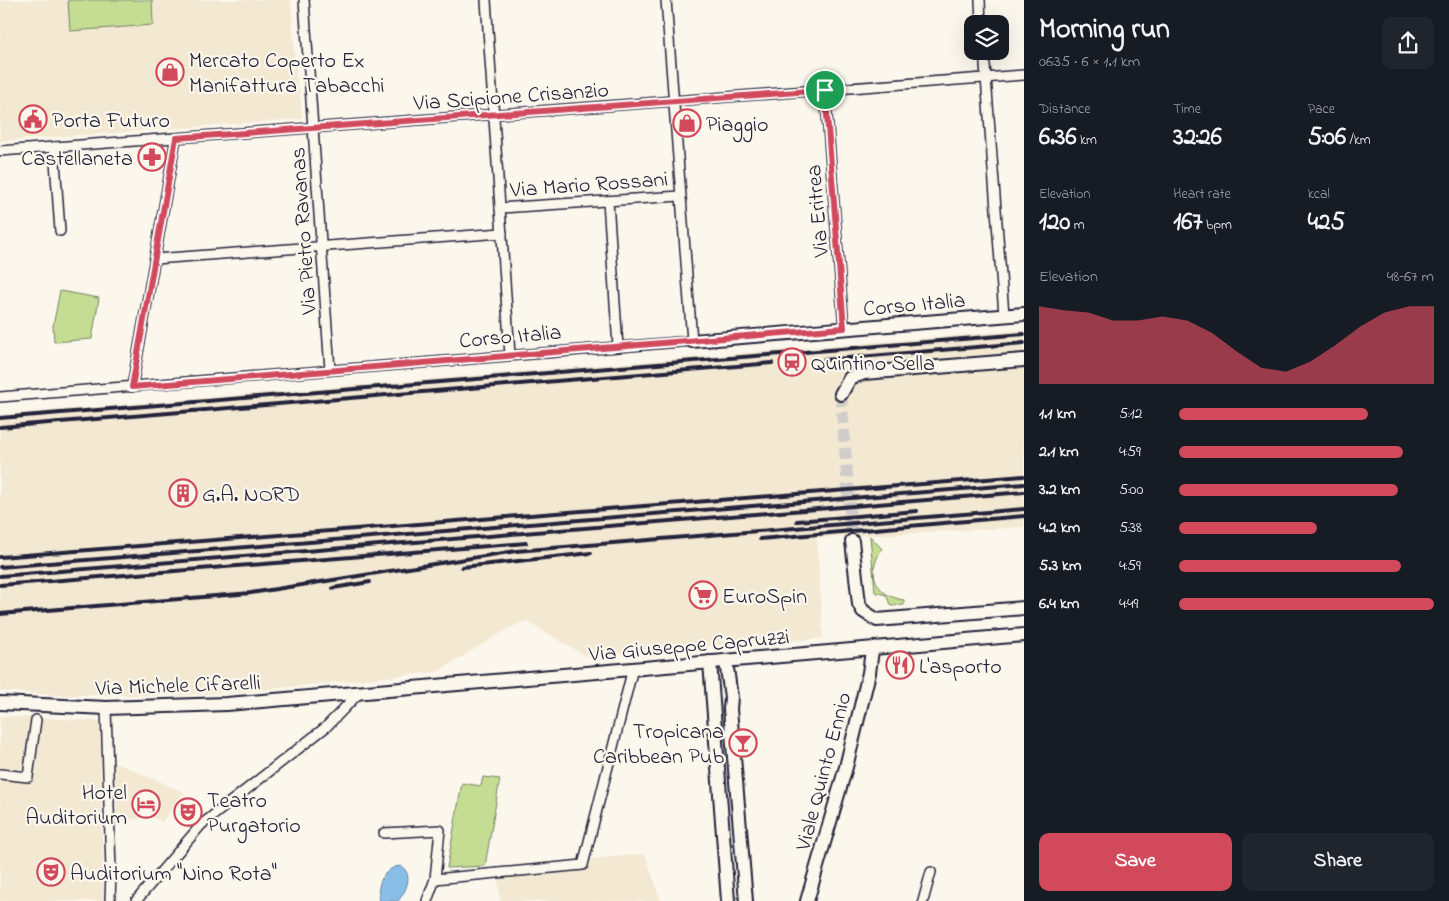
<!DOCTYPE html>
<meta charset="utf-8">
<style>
body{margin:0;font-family:"Indie Flower",sans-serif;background:#20242c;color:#f1f3f6;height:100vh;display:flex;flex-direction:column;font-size:19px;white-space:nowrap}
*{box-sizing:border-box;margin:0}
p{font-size:16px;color:#9ea1a6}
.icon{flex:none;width:28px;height:28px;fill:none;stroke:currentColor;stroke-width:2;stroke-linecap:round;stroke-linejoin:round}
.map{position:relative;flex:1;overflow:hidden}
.details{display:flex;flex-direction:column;background:#171b24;width:425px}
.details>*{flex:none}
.tools{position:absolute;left:964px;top:15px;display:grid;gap:10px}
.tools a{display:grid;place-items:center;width:45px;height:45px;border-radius:10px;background:#171b24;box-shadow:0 5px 20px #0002;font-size:25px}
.pin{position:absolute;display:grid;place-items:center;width:42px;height:42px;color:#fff;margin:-21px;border:2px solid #fff;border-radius:50%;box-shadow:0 1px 5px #0007}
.round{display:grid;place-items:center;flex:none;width:52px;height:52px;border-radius:10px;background:#20242c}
.summary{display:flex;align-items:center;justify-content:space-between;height:85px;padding:0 15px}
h1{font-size:28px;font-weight:800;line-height:38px}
.stats{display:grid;grid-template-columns:repeat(3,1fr);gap:8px;height:85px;padding:5px 15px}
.stats div{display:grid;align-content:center}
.stats b{font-size:25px;font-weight:800}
.stats small{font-size:14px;font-weight:400}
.stats p{font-size:14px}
.chart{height:140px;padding:10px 15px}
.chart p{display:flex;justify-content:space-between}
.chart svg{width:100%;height:90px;margin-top:5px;fill:#d1495b;opacity:.7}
.cta{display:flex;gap:10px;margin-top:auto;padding:10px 15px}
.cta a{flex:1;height:58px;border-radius:10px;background:#d1495b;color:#fff;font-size:20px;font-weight:800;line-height:58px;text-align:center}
.cta a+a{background:#20242c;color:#f1f3f6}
ul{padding:0 15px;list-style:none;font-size:16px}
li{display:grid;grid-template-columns:80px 60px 1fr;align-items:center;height:38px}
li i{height:12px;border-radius:6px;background:#d1495b}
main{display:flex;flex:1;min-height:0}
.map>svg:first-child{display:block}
</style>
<main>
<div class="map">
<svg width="1024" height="901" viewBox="0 0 1024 901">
<rect width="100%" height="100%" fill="#fbf7ec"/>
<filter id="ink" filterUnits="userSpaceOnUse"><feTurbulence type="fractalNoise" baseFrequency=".02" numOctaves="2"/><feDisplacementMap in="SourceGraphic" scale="10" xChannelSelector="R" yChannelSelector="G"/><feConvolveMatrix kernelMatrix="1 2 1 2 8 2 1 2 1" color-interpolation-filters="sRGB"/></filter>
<g filter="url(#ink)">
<g fill="#f3e8d2">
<polygon points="0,0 291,0 297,87 300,90 302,119 0,141"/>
<polygon points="1024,330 1024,527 817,538 823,638 790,641 790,639 586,656 526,621 509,628 437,672 238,692 181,695 54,695 0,691 0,415"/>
<polygon points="0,716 100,721 103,901 0,901"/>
<polygon points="114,762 184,792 162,822 153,817 117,821"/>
<polygon points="645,854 661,901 500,901 498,877 578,870 589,867 591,859"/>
</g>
<g fill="#c5dd93" stroke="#748067">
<polygon points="68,0 152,0 153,25 70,31"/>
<polygon points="60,291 99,298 92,339 54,342 53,326"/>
<path d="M 870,536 L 882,549 C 866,572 875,596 904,600 L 904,605 L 891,606 L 886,595 L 875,592 Z"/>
<polygon points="483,777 500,779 485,866 447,868 462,783 481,786"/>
</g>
<path fill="#89bee7" stroke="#6080a2" d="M 401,866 C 414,875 406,891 398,901 L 380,901 C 375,885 384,867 401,866 Z"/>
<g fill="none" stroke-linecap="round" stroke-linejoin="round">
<polyline stroke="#d0ccc9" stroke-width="12" stroke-dasharray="12 6" stroke-linecap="butt" points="841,394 852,541"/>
<g stroke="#22223b" stroke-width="12">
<g id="street">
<polyline points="304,0 330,370"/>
<polyline points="486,0 510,355"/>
<polyline points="980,0 981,24"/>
<polyline points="984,51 1004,315"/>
<polyline points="825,90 844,328"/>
<polyline points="54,147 60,231"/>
<polyline points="0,151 1024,75"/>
<polyline points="608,201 618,347"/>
<polyline points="500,208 680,196"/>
<polyline points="155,259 502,233"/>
<polyline points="132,387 176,138"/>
<polyline points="0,397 692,341 666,0"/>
<polyline points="106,708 111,871 110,901"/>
<polyline points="0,774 28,777 36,720"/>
<polyline points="384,833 440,830 435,879 427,901"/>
<polyline points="435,879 583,865 633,668"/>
<polyline points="136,901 201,825 326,727 358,694"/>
<polyline points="923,901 931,872"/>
</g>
</g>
<g stroke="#22223b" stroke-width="16">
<g id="secondary">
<polyline points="692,341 1024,314"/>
<polyline points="841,394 850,378 864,373 1024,360"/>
<polyline points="852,541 859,604 863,611 877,620 1024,608"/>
<polyline points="726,661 731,697 730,709 746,901"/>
<polyline points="710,662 728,901"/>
<polyline points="0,703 106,708 227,704 1024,635"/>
<polyline points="807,901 846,767 869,673 872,650"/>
</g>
</g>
<use href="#street" stroke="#fbf7ec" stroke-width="9"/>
<use href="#secondary" stroke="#fbf7ec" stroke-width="12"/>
<g stroke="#22223b" stroke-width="4">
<polyline points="824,360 1024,343"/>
<polyline points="0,418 1024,334"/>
<polyline points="0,427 772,363"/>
<polyline points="797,521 917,511"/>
<polyline points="760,539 1024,516"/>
<polyline points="0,557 1024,476"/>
<polyline points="0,567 1024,484"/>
<polyline points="462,567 591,553"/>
<polyline points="0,576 1024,492"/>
<polyline points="0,585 526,543"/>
<polyline points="333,588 370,582"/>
<polyline points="0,614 251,593 516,551 1024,509"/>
</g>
</g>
</g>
<g fill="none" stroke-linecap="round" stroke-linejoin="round" filter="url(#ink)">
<g stroke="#fff" stroke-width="10">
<polygon id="route" points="825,90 844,328 132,387 176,138"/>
</g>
<use href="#route" stroke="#d1495b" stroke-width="6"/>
</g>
<defs>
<g id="shop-ring" transform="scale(1.4375)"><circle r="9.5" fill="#fbf7ec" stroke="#d1495b" stroke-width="1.5"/><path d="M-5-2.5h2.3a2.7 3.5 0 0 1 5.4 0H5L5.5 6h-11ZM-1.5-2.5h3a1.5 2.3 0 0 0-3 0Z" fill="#d1495b"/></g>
<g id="civic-ring" transform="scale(1.4375)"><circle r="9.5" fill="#fbf7ec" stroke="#d1495b" stroke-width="1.5"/><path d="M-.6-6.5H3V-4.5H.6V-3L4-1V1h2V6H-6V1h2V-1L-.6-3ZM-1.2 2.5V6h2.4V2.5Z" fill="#d1495b"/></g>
<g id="pharmacy-ring" transform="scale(1.4375)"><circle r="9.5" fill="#fbf7ec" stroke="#d1495b" stroke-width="1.5"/><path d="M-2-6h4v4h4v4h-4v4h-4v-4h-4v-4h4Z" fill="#d1495b"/></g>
<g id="station-ring" transform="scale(1.4375)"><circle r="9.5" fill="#fbf7ec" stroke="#d1495b" stroke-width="1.5"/><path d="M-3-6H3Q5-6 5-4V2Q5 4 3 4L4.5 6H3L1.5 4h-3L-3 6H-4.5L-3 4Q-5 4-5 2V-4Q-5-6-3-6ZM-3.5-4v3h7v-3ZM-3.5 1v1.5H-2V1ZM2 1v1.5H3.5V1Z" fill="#d1495b"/></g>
<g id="building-ring" transform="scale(1.4375)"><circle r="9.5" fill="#fbf7ec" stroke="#d1495b" stroke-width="1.5"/><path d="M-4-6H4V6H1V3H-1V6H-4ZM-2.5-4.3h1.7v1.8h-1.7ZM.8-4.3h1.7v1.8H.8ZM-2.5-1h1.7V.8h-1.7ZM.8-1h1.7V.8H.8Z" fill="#d1495b"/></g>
<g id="supermarket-ring" transform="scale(1.4375)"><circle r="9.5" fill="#fbf7ec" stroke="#d1495b" stroke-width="1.5"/><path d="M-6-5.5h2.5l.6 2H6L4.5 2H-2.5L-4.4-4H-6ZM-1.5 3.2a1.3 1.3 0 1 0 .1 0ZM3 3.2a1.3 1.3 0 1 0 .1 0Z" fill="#d1495b"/></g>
<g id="restaurant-ring" transform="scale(1.4375)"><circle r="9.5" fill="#fbf7ec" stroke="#d1495b" stroke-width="1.5"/><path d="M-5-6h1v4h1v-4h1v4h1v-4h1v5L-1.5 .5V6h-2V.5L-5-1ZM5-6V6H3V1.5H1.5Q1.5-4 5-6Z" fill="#d1495b"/></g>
<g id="bar-ring" transform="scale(1.4375)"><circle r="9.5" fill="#fbf7ec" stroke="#d1495b" stroke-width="1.5"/><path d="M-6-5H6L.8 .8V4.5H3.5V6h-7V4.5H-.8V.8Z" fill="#d1495b"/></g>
<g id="hotel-ring" transform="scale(1.4375)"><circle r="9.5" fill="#fbf7ec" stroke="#d1495b" stroke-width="1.5"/><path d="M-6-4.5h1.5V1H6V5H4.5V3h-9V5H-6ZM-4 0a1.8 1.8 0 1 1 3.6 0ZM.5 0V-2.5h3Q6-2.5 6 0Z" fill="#d1495b"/></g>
<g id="theatre-ring" transform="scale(1.4375)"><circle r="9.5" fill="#fbf7ec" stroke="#d1495b" stroke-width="1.5"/><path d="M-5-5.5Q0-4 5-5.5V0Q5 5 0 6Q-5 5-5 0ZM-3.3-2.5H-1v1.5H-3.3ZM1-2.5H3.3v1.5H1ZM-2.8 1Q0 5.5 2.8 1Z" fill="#d1495b"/></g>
</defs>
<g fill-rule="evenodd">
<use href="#shop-ring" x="170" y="72"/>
<use href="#civic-ring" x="33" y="119"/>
<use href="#shop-ring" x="687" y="123"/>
<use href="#pharmacy-ring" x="152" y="157"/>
<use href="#station-ring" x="792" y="362"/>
<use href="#building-ring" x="183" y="493"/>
<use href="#supermarket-ring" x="703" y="595"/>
<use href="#restaurant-ring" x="900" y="665"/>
<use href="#bar-ring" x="743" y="743"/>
<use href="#hotel-ring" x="146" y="804"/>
<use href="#theatre-ring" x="188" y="812"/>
<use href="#theatre-ring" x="51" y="872"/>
</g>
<g text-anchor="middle" stroke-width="4.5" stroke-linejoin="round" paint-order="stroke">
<g font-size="22" fill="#22223b" stroke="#fbf7ec" text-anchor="start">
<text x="189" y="67">Mercato Coperto Ex<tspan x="189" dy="25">Manifattura Tabacchi</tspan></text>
<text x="52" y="127">Porta Futuro</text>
<text x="706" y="131">Piaggio</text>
<text x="133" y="165" text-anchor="end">Castellaneta</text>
<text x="811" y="370">Quintino Sella</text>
<text x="202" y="501">G.A. NORD</text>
<text x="722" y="603">EuroSpin</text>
<text x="919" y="673">L'asporto</text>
<text x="724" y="738" text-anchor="end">Tropicana<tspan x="724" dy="25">Caribbean Pub</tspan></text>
<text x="127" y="799" text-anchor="end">Hotel<tspan x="127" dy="25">Auditorium</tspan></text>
<text x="207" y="807">Teatro<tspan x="207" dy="25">Purgatorio</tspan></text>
<text x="70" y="880">Auditorium "Nino Rota"</text>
</g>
<g font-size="22" fill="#22223b" stroke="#fbf7ec">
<text transform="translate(511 95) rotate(-4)" y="8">Via Scipione Crisanzio</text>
<text transform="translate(589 183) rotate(-4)" y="8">Via Mario Rossani</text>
<text transform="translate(816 211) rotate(-95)" y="8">Via Eritrea</text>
<text transform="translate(302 231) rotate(-94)" y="8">Via Pietro Ravanas</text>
<text transform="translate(914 303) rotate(-5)" y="8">Corso Italia</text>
<text transform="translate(510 335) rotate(-5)" y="8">Corso Italia</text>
<text transform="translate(689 644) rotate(-5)" y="8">Via Giuseppe Capruzzi</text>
<text transform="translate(178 684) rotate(-2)" y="8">Via Michele Cifarelli</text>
<text transform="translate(822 771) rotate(-75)" y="8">Viale Quinto Ennio</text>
</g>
</g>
</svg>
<div class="tools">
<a><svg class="icon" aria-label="layers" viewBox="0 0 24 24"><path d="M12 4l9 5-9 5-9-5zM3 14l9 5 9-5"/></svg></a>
</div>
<div class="pin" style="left:825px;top:90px;background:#1e9e55"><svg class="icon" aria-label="arrive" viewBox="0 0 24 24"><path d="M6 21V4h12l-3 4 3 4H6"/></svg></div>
</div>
<section class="details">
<div class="summary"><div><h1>Morning run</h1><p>06:35 · 6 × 1.1 km</p></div><a class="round"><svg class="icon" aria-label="share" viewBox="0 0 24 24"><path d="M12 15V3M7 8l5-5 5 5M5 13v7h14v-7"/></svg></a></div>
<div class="stats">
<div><p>Distance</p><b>6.36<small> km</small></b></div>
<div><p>Time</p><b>32:26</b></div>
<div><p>Pace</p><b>5:06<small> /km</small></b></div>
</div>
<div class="stats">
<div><p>Elevation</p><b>120<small> m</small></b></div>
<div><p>Heart rate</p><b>167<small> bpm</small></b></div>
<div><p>kcal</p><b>425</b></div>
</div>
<div class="chart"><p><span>Elevation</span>48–67 m</p>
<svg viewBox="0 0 160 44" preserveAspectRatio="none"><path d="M0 44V6L10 8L20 9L30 13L40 13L50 11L60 13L70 19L80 28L90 36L100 38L110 33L120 25L130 16L140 9L150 6L160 6V44z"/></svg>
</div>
<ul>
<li><b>1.1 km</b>5:12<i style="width:74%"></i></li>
<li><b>2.1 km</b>4:59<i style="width:88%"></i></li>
<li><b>3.2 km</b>5:00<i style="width:86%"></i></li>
<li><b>4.2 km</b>5:38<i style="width:54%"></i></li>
<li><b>5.3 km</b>4:59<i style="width:87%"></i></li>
<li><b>6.4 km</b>4:49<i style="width:100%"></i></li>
</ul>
<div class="cta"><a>Save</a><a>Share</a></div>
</section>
</main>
